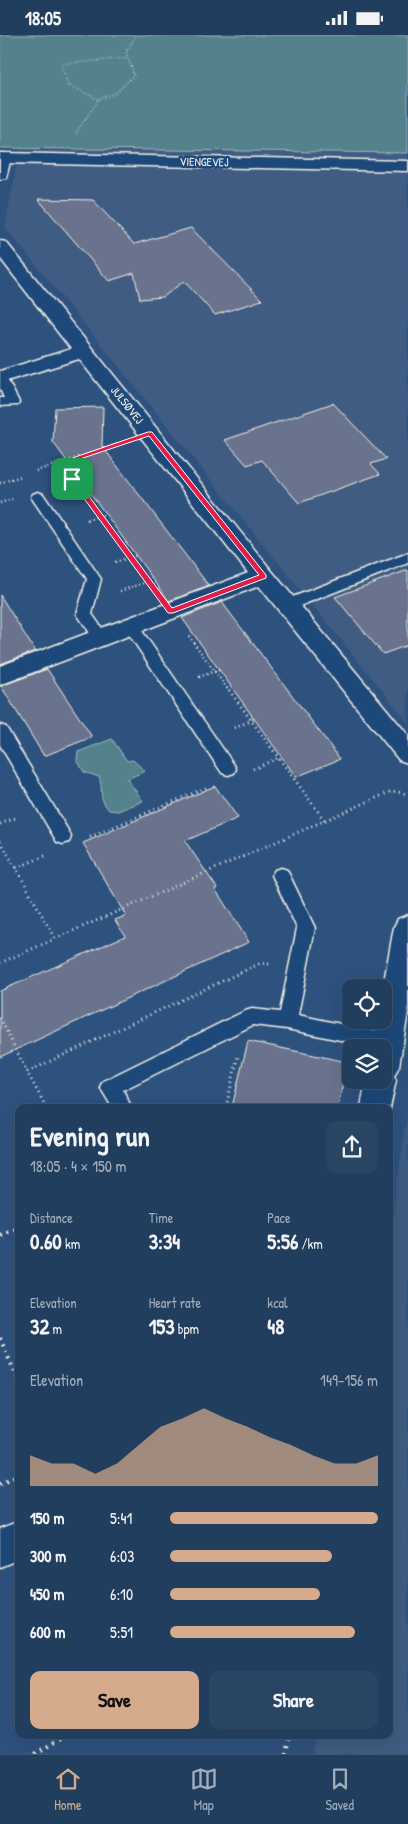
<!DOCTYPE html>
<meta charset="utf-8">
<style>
body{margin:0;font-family:"Patrick Hand",sans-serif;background:#2a4564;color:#f1f3f6;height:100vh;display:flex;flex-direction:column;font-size:19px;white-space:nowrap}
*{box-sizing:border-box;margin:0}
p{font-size:16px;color:#a2aebc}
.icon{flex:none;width:28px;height:28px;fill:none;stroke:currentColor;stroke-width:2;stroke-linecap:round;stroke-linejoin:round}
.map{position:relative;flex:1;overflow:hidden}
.panel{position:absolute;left:15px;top:1069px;width:378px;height:635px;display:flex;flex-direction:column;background:#223e5e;border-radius:10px;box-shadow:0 5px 20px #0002,0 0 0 1px #3f5773}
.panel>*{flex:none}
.fabs{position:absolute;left:342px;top:944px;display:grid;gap:10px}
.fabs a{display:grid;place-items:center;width:50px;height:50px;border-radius:10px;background:#223e5e;box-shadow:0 5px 20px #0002,0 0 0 1px #3f5773;font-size:25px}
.pin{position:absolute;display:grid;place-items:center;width:42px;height:42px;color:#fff;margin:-21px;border-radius:10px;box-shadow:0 2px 8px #0006}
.round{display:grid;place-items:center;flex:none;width:52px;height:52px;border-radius:10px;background:#2a4564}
.headline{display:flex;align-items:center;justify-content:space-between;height:85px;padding:0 15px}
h1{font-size:28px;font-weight:700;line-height:38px}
.metrics{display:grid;grid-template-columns:repeat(3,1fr);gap:8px;height:85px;padding:5px 15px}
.metrics div{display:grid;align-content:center}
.metrics b{font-size:21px;font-weight:700}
.metrics small{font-size:14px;font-weight:400}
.metrics p{font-size:14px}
.chart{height:140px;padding:10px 15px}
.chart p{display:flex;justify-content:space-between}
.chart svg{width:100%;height:90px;margin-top:5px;fill:#d6ab8b;opacity:.7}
.button{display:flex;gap:10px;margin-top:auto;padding:10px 15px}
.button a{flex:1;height:58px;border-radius:10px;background:#d6ab8b;color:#111;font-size:20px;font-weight:700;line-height:58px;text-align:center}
.button a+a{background:#2a4564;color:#f1f3f6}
ul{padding:0 15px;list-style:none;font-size:16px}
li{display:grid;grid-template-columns:80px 60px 1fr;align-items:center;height:38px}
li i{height:12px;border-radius:6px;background:#d6ab8b}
.status{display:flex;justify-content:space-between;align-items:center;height:35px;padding:0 25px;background:#223e5e;direction:ltr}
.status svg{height:14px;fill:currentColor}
.tabs{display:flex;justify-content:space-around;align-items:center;height:70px;border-top:1px solid #3f5773;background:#223e5e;font-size:14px;color:#a2aebc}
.tabs a{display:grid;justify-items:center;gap:2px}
.tabs .current{color:#d6ab8b}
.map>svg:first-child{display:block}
</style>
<div class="status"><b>18:05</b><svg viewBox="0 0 49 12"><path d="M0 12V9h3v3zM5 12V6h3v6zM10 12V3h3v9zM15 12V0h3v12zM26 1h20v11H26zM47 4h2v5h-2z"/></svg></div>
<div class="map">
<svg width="408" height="1719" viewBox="0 0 408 1719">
<rect width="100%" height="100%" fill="#2e527e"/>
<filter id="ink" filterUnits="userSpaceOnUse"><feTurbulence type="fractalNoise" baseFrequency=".02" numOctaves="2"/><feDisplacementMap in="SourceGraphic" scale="10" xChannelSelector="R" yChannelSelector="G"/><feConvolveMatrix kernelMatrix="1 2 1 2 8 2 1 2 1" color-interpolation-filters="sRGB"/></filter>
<g filter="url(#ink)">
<g fill="#405c82">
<polygon points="20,113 408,118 408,687 5,192"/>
<polygon points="408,1073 408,1719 312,1719 315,1700 389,1700 389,1203"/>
</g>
<g fill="#52828c" stroke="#a3baba">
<polygon points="0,0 408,0 408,118 0,113"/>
<path d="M 112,704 L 127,726 L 133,725 L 145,736 L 127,744 L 143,766 L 118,776 L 109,775 C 97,761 104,756 99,742 L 84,737 L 77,725 L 78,717 Z"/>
</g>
<g fill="#6b738d" stroke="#f4f1e8">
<polygon points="38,164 93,165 134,209 191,193 262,265 215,280 184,246 163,262 140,264 134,238 109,246"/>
<polygon points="333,368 386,424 371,429 380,439 299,468 262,425 247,430 225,405"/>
<polygon points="103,372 102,411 209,551 169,566 53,407 55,373"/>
<polygon points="408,535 408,610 383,619 335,562"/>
<polygon points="0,560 35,616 0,629"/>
<polygon points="222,567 230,578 340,724 296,742 182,583"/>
<polygon points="47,634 92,702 44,721 1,651"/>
<polygon points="215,751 238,783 185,806 217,853 215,854 249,907 0,1022 0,956 125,901 115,885 126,881 83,808"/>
<polygon points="248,1006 347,1027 338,1072 232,1072"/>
</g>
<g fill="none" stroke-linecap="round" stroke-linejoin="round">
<g stroke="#f4f1e8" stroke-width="3">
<g id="lane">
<polygon points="0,338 6,342 19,367 18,370 0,371 0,363 4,363 0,354"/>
<polygon points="38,457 43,459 101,544 92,579 109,603 106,607 101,608 96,607 77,579 87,544 31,462 33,459"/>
<polygon points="408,518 408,528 292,574 287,575 282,574 280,570 282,566"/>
<polygon points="131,586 136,587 234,730 236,734 234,738 228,740 222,738 126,595 123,591 126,587"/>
<polygon points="0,690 6,692 69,797 71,802 69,807 63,809 57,807 0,710"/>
<polygon points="281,833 287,835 315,893 298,980 388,999 395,1001 397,1007 395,1013 384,1015 384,1012 374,1012 287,994 253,990 123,1055 131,1072 112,1072 100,1052 103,1046 245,976 252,974 280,977 297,893 272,840 275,835"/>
</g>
</g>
<g stroke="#f4f1e8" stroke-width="3">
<g id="street">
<polygon points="3,118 9,119 11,123 6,143 0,144 0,119"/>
<polygon points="0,206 6,207 271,535 408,700 408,728 399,725 259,551 0,650 0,631 248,538 79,324 0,348 0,336 71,314 0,223"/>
<polygon points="408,880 408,977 399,1031 394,1041 396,1045 389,1078 389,1072 361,1072 366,1045 384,1045 384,1012 372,1012 377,985 384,985 383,952 394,892 398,884"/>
<polygon points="19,1486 19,1524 0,1532 0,1494"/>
</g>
</g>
<g stroke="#f4f1e8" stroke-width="3">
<polygon id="secondary" points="0,118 408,126 408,136 0,128"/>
</g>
<g stroke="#f4f1e8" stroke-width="2" stroke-dasharray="0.5 2.5" stroke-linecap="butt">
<polyline points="98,64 68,50 61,29 128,23"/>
<polyline points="76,98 99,64 116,58 134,40 126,17 136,0"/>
</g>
<g stroke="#f4f1e8" stroke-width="2.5" stroke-dasharray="1 3" stroke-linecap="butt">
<polyline points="61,428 152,553"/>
<polyline points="36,436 118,409"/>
<polyline points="61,447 72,444"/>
<polyline points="0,448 21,441"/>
<polyline points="0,468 12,464"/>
<polyline points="87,485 106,479"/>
<polyline points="115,527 135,521"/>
<polyline points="120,556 147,547"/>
<polyline points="189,601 229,656"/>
<polyline points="199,642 219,635"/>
</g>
<g stroke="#f4f1e8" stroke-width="3" stroke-dasharray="1 4" stroke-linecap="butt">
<polyline points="229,655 325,786"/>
<polyline points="234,693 255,684"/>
<polyline points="253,734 278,723"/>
<polyline points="0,789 18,782"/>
<polyline points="90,802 208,752"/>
<polyline points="0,806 16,833"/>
<polyline points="45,821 16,833 55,904"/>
<polyline points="0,928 392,756 408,759"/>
<polyline points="0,983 27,1037"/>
<polyline points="46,1072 27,1037 261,928 269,929"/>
<polyline points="226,1072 238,1022"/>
</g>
<g stroke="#f4f1e8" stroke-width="4" stroke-dasharray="2 5" stroke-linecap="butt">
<polyline points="0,1200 19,1191"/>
<polyline points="0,1303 19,1347"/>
<polyline points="0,1449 19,1439"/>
<polyline points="35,1719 66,1700"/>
<polyline points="286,1719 289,1700"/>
</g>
<use href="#lane" fill="#1f4a7a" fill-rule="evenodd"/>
<use href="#street" fill="#1f4a7a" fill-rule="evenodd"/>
<use href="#secondary" fill="#1f4a7a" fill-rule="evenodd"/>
</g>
</g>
<path fill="#e11d48" stroke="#fff" fill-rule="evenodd" d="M 148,397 L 152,397 L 266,540 L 266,543 L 173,578 L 168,578 L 58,428 ZM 149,401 L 259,540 L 172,573 L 65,429 Z"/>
<g text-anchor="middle" stroke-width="5" stroke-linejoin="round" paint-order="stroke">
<g font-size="12" fill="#f4f1e8" stroke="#1f4a7a">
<text transform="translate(204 127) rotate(1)" y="4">VIENGEVEJ</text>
<text transform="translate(127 370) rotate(51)" y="4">JULSØVEJ</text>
</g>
</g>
</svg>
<div class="fabs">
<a><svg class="icon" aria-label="locate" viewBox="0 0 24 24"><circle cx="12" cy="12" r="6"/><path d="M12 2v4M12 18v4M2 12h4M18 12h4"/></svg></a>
<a><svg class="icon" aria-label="layers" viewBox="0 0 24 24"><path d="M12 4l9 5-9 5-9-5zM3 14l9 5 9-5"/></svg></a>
</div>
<div class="pin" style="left:72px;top:444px;background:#1e9e55"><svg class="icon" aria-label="arrive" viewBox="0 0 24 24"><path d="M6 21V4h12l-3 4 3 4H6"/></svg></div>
<section class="panel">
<div class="headline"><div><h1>Evening run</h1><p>18:05 · 4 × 150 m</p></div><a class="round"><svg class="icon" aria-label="share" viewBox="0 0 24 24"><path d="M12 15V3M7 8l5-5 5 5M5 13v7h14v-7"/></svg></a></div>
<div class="metrics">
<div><p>Distance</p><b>0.60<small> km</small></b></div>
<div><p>Time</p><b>3:34</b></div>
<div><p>Pace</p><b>5:56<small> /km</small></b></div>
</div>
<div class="metrics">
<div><p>Elevation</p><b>32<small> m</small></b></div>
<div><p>Heart rate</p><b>153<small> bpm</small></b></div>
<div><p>kcal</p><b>48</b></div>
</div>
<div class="chart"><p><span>Elevation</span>149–156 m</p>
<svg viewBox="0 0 160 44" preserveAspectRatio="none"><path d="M0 44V29L10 33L20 33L30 38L40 33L50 24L60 15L70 11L80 6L90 11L100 15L110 20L120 24L130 29L140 33L150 33L160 29V44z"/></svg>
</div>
<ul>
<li><b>150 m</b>5:41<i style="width:100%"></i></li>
<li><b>300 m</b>6:03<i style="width:78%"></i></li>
<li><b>450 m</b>6:10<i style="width:72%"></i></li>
<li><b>600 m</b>5:51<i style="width:89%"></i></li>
</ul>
<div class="button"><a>Save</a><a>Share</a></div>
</section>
</div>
<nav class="tabs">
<a class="current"><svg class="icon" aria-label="home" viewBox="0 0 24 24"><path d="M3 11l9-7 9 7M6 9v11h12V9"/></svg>Home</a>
<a><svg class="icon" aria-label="map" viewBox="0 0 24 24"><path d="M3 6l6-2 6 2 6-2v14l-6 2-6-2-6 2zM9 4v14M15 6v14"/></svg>Map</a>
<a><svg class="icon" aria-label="saved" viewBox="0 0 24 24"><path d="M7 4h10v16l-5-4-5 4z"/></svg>Saved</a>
</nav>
